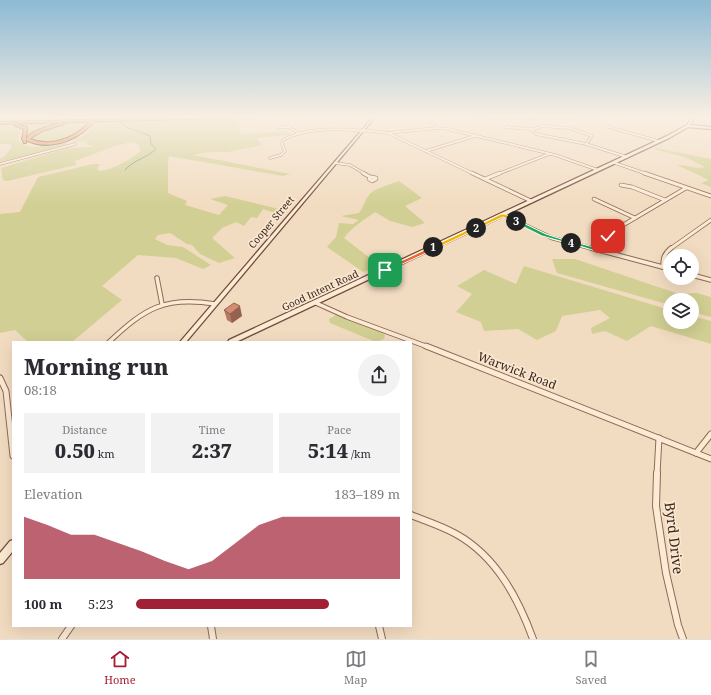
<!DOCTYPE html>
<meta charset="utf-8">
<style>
body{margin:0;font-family:"Noto Serif",serif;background:#f2f2f3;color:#2b2b33;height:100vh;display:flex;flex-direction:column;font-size:15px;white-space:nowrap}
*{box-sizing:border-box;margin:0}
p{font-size:13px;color:#7c7c81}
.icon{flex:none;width:22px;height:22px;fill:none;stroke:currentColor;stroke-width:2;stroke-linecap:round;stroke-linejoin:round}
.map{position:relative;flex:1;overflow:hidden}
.side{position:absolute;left:12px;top:341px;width:400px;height:286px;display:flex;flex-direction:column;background:#fff;border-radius:0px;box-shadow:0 4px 16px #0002}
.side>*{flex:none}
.buttons{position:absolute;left:663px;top:249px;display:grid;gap:8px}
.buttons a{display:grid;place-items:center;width:36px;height:36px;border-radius:50%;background:#fff;box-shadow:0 4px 16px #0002;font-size:20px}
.pin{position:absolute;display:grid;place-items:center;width:34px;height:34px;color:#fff;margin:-17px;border-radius:8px;box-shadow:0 2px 6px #0006}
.km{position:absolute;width:20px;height:20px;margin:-10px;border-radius:50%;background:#222;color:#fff;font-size:11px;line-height:20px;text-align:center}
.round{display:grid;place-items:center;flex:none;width:42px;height:42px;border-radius:21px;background:#f2f2f3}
.summary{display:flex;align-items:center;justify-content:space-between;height:68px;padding:0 12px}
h1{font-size:22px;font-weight:800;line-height:30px}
.figures{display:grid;grid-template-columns:repeat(3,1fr);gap:6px;height:68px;padding:4px 12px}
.figures div{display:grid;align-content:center;border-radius:0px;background:#f2f2f3;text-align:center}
.figures b{font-size:20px;font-weight:800}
.figures small{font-size:11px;font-weight:400}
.figures p{font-size:11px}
.chart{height:112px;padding:8px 12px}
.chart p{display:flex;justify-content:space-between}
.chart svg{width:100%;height:72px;margin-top:4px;fill:#a22035;opacity:.7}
ul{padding:0 12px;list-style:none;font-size:13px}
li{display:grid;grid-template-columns:64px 48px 1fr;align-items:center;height:30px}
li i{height:10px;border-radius:5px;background:#a22035}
.menu{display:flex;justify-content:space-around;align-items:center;height:56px;border-top:1px solid #e1e1e2;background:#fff;font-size:11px;color:#7c7c81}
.menu a{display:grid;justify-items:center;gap:2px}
.menu .active{color:#a22035}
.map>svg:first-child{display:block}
</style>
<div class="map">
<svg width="711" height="639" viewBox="0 0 711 639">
<rect width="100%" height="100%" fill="#f2dcc1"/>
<g fill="#d1cf93">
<polygon points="85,116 84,118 0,121 0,117"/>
<path d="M 238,119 L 241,134 L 287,131 L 290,135 L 256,138 L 262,145 L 228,152 L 208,152 L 193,155 L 290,174 L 283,176 L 169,156 L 168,161 L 168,193 L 187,201 L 185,205 L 219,215 L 228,205 L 210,199 L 225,196 L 287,211 L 282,215 L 263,209 L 257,218 L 251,217 L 244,226 L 236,222 L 222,228 L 212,238 L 235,258 L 219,263 L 200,254 L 192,245 L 187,244 L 170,233 L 158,235 L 155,239 L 167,245 L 183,247 L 211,265 L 203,269 L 176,258 L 138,255 L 102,286 L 122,300 L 72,342 L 28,342 L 15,330 L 0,333 L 0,214 L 20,212 L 38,177 L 93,164 L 100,164 L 97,169 L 100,171 C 115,169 129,160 141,151 L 138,144 L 132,142 L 115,146 L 75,161 L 76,165 L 7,181 L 3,180 L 1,168 L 67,148 L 90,147 L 93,145 L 87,145 L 87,141 L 72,142 L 89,132 L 97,123 Z"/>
<polygon points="78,122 42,129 26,137 29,128 17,124"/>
<path d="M 87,123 C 76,140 53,145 34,140 L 33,138 C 40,125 73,124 87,123 Z"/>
<path d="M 0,125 L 22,127 L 18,140 C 32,155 53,140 68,143 L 62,147 L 0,162 L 0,159 L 5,156 L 11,148 L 11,144 L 0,144 Z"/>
<path d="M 656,148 L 711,159 L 711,187 L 701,183 L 709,180 L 677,165 C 688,164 695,170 705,167 L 685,157 L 654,149 Z"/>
<path d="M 399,181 L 422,198 L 405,206 L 425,223 L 412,227 L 390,221 L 375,212 C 364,220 352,227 344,238 L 379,265 L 363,272 L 327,247 L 336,237 L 339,223 L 353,224 L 359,220 L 341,216 L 359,213 C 364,207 366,196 372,192 C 376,189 393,183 399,181 Z"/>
<polygon points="552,259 575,259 679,294 697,293 711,297 711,317 692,312 692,300 670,300 670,305 557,273"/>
<polygon points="524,266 670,310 670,322 692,322 692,316 711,321 711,344 651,326 627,341 605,331 592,334 591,328 610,318 600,310 562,316 556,331 537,340 518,329 484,331 481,322 456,312 472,294 457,286 484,270 516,284"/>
<polygon points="336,315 382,332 385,335 384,339 376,342 330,323 329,319"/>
</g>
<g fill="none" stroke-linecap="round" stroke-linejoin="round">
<path stroke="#6a9383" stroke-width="1" d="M 121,122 L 126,127 L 150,136 L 151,144 L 156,149 C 147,158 133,160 125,170"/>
<g stroke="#8d6b56" stroke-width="3">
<g id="street-far4">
<polyline points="432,122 437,128"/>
<polygon points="542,126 570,128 592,136 586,144 536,134 531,130"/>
<polyline points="278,127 289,127 298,133"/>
<polyline points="506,127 531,129"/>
<polyline points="609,127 658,141"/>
<polyline points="362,130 388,133 474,174"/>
<polyline points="388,133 437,128 448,129 555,155 598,170"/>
<polyline points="586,144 627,157"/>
<polyline points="426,151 475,136"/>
<path d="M 270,158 L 281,155 L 285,151 L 282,144 L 283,140 C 306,127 339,128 365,131"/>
<polyline points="335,163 350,165 365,174"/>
<polyline points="615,163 647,174"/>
<polyline points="0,164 75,144"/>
<polyline points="498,174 549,154"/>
</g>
</g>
<g stroke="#8d6b56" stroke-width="4.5">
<g id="street-far3">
<polyline points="363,173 370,177"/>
<polyline points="472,173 531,201"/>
<polyline points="644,173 711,196"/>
<polygon points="371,177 376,178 376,179 372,181 369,179"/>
<polyline points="485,179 500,173"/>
<polyline points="621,185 632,187 665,200"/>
<polyline points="594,199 635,218"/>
<polyline points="503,215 552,238 594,249"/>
<polyline points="603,249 606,239 613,231 686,188"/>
<polyline points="670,249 711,220"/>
</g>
</g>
<g stroke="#8d6b56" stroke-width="5.5">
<g id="street-far2">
<polyline points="591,248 670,269"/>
<polyline points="603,251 604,248"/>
<path d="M 663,267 C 663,258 664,254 671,248"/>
<polyline points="692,275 711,280"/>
<polyline points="157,278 162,304"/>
<polyline points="316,303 347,317 428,347"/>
<path d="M 109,342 C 145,308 165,296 215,304"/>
</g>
</g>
<g stroke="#8d6b56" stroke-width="7">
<g id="street-far1">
<polyline points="426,346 711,459"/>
<polyline points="0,378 6,391 13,456"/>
<polyline points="696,453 711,434"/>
<polyline points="657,474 659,438"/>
</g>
</g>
<g stroke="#8d6b56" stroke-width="8">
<g id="street">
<polyline points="657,473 656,506 666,573 678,625 683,639"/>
<path d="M 411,515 C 426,521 442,526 456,534 C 496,556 518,598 533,639"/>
<polyline points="211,626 213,639"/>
<polyline points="379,626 382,639"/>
<polyline points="62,639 71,626"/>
</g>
</g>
<g stroke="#6f4c3a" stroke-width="2.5">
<g id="secondary">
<polygon points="374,116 376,116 186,342 180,342"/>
<polygon points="693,116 695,116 690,125 711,127 711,129 688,127 669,138 236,342 228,342 229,340 667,136 687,125"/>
<polygon points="13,540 13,551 3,563 0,564 0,553 10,541"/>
</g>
</g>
<g stroke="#5b3a2b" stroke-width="2">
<g id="highway">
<polygon points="241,116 269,116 267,117 0,124 0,122"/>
<polygon points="453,116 623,116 621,117 533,118 454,117"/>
<path d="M 61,123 L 64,124 L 42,131 L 31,138 L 30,139 C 50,147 72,139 87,125 L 90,126 C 74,142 47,151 26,140 L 26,143 L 24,143 L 22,139 L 24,129 L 14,125 L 16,124 L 27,127 L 26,140 C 30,130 51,126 61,123 Z"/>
</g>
</g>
<use href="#street-far4" stroke="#fcead5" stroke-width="2"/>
<use href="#street-far3" stroke="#fcead5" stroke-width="3"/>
<use href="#street-far2" stroke="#fcead5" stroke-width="3.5"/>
<use href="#street-far1" stroke="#fcead5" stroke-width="5"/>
<use href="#street" stroke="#fcead5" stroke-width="6"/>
<use href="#secondary" fill="#fcead5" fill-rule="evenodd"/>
<use href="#highway" fill="#ea8b49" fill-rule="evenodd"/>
<g stroke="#5b3a2b" stroke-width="5" stroke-linecap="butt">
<polyline id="highway-bridge" points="88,126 97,116"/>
</g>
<use href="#highway-bridge" stroke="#ea8b49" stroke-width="4"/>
</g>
<polygon fill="#b67963" points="224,310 242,316 232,323 227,320"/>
<polygon fill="#946350" points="240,306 242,316 232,323 230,314"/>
<polygon fill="#d48d73" stroke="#946350" points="234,303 240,306 230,314 224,310"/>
<linearGradient id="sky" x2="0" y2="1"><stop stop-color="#8dbad4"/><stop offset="0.57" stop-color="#f9efe3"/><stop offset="1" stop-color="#f9efe3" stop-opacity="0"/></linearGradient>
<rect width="711" height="205" fill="url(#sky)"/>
<polygon fill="#f0652b" stroke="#fff" points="433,246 435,246 435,249 387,271 382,270"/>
<polygon fill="#f5b400" stroke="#fff" points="476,226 477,227 477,229 435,249 431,247"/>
<polygon fill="#f5b400" stroke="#fff" points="501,214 505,214 518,221 514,222 503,217 477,229 473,228"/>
<polygon fill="#22a559" stroke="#fff" points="514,220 517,220 546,234 574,243 571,244 542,236 514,222"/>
<polygon fill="#22a559" stroke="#fff" points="607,234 611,236 608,239 606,251 603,253 569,243 571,241 601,249 603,239"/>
<g text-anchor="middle" stroke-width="3.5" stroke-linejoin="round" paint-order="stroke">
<g font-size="10" fill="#3c271c" stroke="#f9e7d1">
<text transform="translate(271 222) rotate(-50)" y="4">Cooper Street</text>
<text transform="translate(320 290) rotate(-25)" y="4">Good Intent Road</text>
</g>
<g font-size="12" fill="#3c271c" stroke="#f9e7d1">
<text transform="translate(517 371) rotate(21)" y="4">Warwick Road</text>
</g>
<g font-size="14" fill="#3c271c" stroke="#f9e7d1">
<text transform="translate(674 538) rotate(83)" y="5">Byrd Drive</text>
</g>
</g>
</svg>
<div class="buttons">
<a><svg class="icon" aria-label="locate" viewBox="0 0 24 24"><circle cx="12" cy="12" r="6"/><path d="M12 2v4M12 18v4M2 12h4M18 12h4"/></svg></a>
<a><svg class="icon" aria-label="layers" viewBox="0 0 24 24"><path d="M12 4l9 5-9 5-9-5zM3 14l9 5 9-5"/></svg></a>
</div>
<div class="pin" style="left:385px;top:270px;background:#1e9e55"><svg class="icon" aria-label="arrive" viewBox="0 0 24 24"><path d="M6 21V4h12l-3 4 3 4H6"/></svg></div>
<div class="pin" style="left:608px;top:236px;background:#d93025"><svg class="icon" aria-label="check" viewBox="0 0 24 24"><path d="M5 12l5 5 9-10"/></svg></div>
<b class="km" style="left:433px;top:247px">1</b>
<b class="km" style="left:476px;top:228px">2</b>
<b class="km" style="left:516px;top:221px">3</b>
<b class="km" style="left:571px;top:243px">4</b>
<section class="side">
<div class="summary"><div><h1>Morning run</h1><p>08:18</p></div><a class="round"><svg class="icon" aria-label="share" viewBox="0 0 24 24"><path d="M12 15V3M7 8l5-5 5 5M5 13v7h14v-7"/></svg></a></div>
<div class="figures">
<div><p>Distance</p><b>0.50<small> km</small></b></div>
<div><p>Time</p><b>2:37</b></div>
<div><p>Pace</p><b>5:14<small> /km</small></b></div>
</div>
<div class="chart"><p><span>Elevation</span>183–189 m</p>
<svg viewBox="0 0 160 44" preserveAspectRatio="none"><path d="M0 44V6L10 11L20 17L30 17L40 22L50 27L60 33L70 38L80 33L90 22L100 11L110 6L120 6L130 6L140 6L150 6L160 6V44z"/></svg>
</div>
<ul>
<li><b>100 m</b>5:23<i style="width:73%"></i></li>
</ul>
</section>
</div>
<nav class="menu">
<a class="active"><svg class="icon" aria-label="home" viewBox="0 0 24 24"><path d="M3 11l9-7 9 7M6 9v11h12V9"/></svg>Home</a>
<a><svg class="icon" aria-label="map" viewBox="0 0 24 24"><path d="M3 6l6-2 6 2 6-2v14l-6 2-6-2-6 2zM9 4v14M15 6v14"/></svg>Map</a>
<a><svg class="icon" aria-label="saved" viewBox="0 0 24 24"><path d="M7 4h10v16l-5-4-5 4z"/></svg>Saved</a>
</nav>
